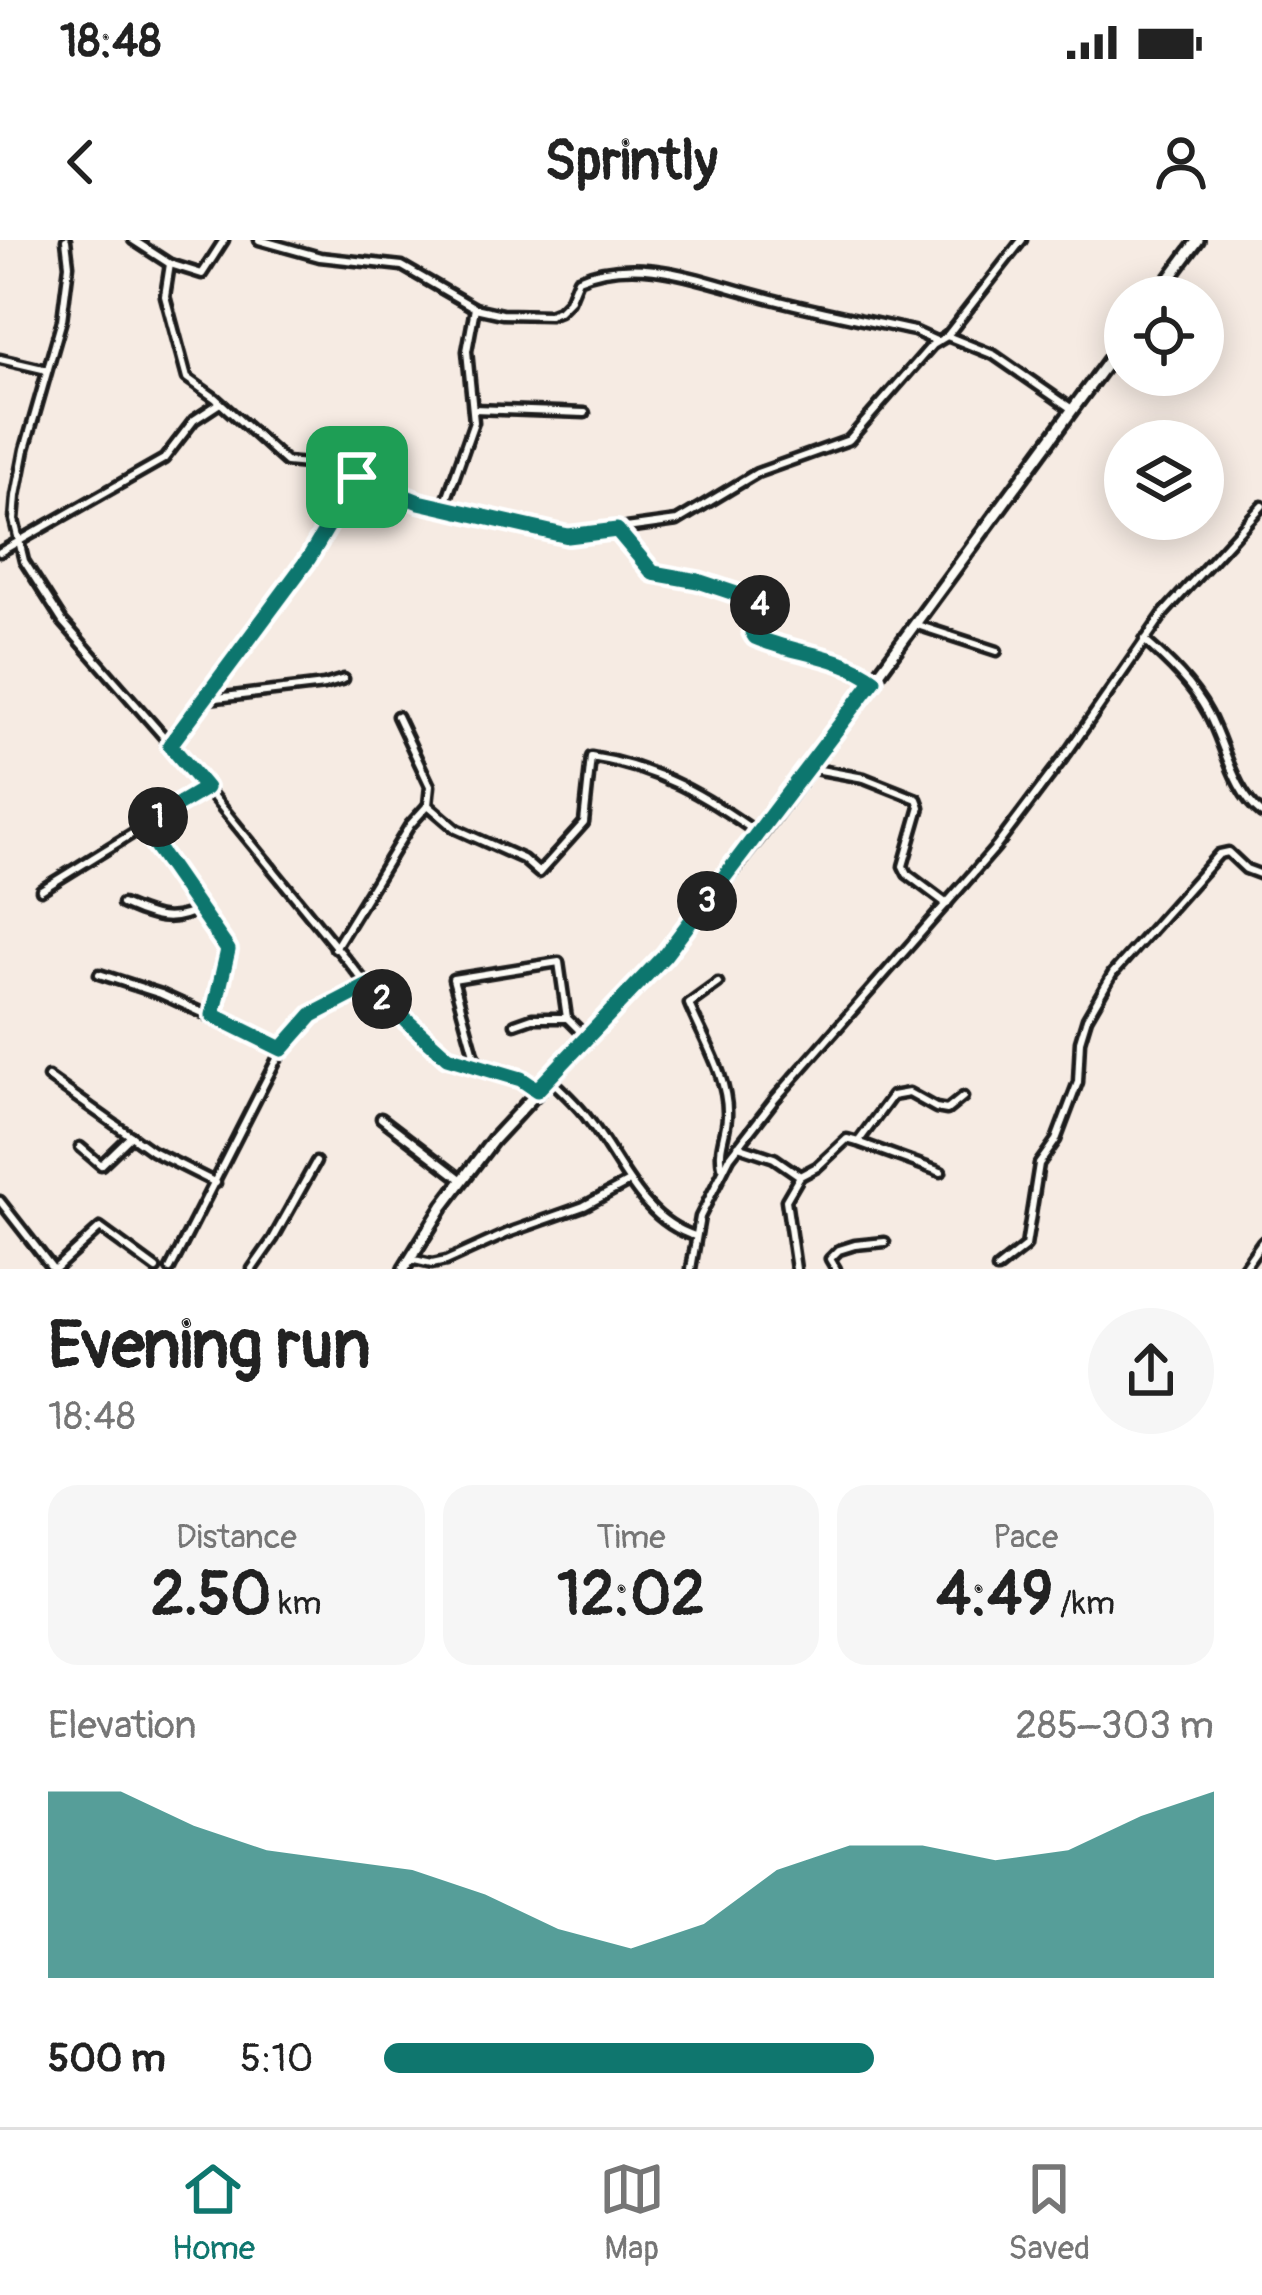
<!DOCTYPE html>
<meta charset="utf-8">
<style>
body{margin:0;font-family:Pangolin,sans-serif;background:#f6f6f6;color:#222;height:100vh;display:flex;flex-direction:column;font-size:45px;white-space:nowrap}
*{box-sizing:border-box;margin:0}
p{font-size:39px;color:#767676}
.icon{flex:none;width:66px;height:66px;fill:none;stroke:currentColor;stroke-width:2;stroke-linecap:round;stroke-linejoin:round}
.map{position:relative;height:1029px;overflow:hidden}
.panel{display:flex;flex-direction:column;background:#fff;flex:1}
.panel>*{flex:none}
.fabs{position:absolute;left:1104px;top:36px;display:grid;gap:24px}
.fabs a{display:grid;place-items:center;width:120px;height:120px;border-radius:50%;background:#fff;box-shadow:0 6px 30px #0003;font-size:60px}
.pin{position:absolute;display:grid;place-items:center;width:102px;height:102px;color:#fff;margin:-51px;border-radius:24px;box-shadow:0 6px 18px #0006}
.km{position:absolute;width:60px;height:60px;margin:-30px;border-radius:50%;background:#222;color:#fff;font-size:33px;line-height:60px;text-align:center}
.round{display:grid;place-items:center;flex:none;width:126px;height:126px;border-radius:63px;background:#f6f6f6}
.summary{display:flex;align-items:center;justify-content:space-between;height:204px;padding:0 48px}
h1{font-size:66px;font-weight:700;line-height:90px}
.stats{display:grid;grid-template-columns:repeat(3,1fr);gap:18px;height:204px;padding:12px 48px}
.stats div{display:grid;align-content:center;border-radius:30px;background:#f6f6f6;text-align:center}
.stats b{font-size:60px;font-weight:700}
.stats small{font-size:33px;font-weight:400}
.stats p{font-size:33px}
.chart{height:336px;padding:24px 48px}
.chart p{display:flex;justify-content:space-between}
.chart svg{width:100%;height:216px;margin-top:12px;fill:#0f766e;opacity:.7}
ul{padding:0 48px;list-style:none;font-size:39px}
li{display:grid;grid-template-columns:192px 144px 1fr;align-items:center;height:90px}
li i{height:30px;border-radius:15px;background:#0f766e}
.status{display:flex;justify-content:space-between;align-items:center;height:84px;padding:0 60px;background:#fff;direction:ltr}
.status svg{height:33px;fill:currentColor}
header{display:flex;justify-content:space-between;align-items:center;height:156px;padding:0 48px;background:#fff;font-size:54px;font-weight:700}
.tabs{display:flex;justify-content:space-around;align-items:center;height:168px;border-top:3px solid #e0e0e0;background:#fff;font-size:33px;color:#767676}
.tabs a{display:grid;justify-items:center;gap:6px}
.tabs .selected{color:#0f766e}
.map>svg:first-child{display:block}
</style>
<div class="status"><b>18:48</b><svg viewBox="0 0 49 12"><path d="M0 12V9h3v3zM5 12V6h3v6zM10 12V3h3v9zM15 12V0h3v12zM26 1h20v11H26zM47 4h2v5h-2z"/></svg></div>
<header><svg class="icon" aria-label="back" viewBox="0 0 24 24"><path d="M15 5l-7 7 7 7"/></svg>Sprintly<svg class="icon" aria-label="person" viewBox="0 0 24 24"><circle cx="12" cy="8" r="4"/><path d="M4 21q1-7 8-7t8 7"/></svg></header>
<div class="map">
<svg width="1262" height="1029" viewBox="0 0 1262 1029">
<rect width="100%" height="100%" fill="#f6ebe3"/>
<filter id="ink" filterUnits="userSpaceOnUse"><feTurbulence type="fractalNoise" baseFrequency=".00833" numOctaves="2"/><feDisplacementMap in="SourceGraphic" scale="24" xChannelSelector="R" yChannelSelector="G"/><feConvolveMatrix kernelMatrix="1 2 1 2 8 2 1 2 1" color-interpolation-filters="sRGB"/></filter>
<g filter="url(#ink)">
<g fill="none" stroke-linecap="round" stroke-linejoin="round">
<g stroke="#1c1c1c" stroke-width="15">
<g id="minor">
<polyline points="66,0 69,25 62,80 25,209 16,256 14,280 24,321 63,382 171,505 368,746 447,817 521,839 537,850"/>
<polyline points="133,0 170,24 202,34 224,0"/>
<path d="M 259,0 L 320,17 L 402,26 L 475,68 L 502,74 L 549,75 L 559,71 L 569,61 L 578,39 C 637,13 702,41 760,56 C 811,70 863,80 914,91 L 936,101"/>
<polyline points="170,24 165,56 187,138 215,158 286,222 328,226 419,262 568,296 677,281 757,233 849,200 932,105 947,96 1022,0"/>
<polyline points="947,96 994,115 1072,169"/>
<polyline points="0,119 47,130"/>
<polyline points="473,169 585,173"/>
<polyline points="444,267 474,182 467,111 475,68"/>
<path d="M 617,290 L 653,333 L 698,341 L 758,361 L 760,372 L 752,392 L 755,397 C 794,414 839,414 874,440"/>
<polyline points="0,312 164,219 194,180 220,163"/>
<polyline points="914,384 997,411"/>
<path d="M 1144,400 C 1168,421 1193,445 1208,473 C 1226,506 1232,550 1262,574"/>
<polyline points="208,459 324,445 344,439"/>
<polyline points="397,476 430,546 428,565"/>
<polyline points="171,505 309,318 357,237"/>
<polyline points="809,528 864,538 917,559 920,567 903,626 907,634 947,664"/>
<polyline points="142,586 228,710 213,775"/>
<polyline points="41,650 206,548"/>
<path d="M 122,664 C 152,677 171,685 201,668"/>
<path d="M 335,708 L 410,585 L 428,565 L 456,589 L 523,619 L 539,633 L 584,583 L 591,517 C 657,527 706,556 760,595"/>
<polyline points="99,734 161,754 282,809"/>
<path d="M 718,743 L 689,764 C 703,799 729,838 727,877 C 726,895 718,907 722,926"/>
<polyline points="515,784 532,778 567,778"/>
<polyline points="478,828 453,739 559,722 567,778 586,797"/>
<polyline points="48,837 152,911 216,943"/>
<path d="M 549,838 C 562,851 577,864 588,879 C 621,920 640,979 695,996"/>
<polyline points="381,878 462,940"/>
<polyline points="858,902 941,932"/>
<polyline points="738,906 774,918 800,936 817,927 847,899 858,902 892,856 909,853 936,868 947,870 963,857"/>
<polyline points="80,907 101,925 131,896"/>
<polyline points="0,961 53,1029"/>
<polyline points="410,1019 432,1024 446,1021 508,993 584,966 629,942"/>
<polyline points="55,1029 100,988 156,1029"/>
<polyline points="170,1029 282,809 312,774 368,746"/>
<polyline points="252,1029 273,999 316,922"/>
<polyline points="691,1029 700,977 730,917 775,859 996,607 1067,513 1164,373 1262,266"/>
<polyline points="796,1029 786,960 800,936"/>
<polyline points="836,1029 830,1019 839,1010 855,1005 885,1002"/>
<polyline points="997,1029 1026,1006 1039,924 1056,900 1078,842 1080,801 1087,778 1113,733 1219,614 1228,612 1246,629 1262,635"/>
<polyline points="1243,1029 1262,1002"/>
</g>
</g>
<g stroke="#1c1c1c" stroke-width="18">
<g id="major">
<polyline points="1156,57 1198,0"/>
<polyline points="404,1029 443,966 493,900 665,715 760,595 1125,98"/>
</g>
</g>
<use href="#minor" stroke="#fdfcf7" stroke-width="6"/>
<use href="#major" stroke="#fdfcf7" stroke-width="9"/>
</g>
</g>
<g fill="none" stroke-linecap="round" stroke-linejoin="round" filter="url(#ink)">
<g stroke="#fff" stroke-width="24">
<path id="route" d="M 357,237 L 419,262 L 568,296 L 617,290 L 653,333 L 698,341 L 758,361 L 760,372 L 752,392 L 755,397 C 794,414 839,414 874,440 L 665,715 L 537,850 L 521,839 L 447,817 L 368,746 L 312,775 L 282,809 L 213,775 L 228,710 L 142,586 L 206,548 L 170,505 L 309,318 Z"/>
</g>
<use href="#route" stroke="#0f766e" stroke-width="15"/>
</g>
</svg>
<div class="fabs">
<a><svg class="icon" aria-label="locate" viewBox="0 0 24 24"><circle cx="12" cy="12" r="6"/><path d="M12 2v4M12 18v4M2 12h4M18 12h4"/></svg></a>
<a><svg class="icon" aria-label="layers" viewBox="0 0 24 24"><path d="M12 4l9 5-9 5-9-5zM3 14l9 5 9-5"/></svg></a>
</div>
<div class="pin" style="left:357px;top:237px;background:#1e9e55"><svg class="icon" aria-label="arrive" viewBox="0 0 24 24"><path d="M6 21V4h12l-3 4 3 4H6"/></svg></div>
<b class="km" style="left:158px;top:577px">1</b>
<b class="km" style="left:382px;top:759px">2</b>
<b class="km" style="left:707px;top:661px">3</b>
<b class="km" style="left:760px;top:365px">4</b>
</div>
<section class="panel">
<div class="summary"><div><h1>Evening run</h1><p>18:48</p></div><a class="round"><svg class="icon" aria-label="share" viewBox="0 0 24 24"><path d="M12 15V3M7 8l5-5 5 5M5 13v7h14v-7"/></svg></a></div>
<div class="stats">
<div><p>Distance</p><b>2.50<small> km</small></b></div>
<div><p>Time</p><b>12:02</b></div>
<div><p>Pace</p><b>4:49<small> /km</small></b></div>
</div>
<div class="chart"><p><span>Elevation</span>285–303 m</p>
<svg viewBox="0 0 160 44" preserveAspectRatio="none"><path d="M0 44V6L10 6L20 13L30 18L40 20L50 22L60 27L70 34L80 38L90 33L100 22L110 17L120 17L130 20L140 18L150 11L160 6V44z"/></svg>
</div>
<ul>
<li><b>500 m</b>5:10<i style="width:59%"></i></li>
</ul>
</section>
<nav class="tabs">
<a class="selected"><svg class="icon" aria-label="home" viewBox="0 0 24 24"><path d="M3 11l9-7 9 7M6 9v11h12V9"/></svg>Home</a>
<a><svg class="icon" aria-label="map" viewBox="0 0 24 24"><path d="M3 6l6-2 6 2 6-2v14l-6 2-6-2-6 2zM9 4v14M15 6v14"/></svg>Map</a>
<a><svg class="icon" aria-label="saved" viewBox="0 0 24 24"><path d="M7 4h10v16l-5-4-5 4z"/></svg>Saved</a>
</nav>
